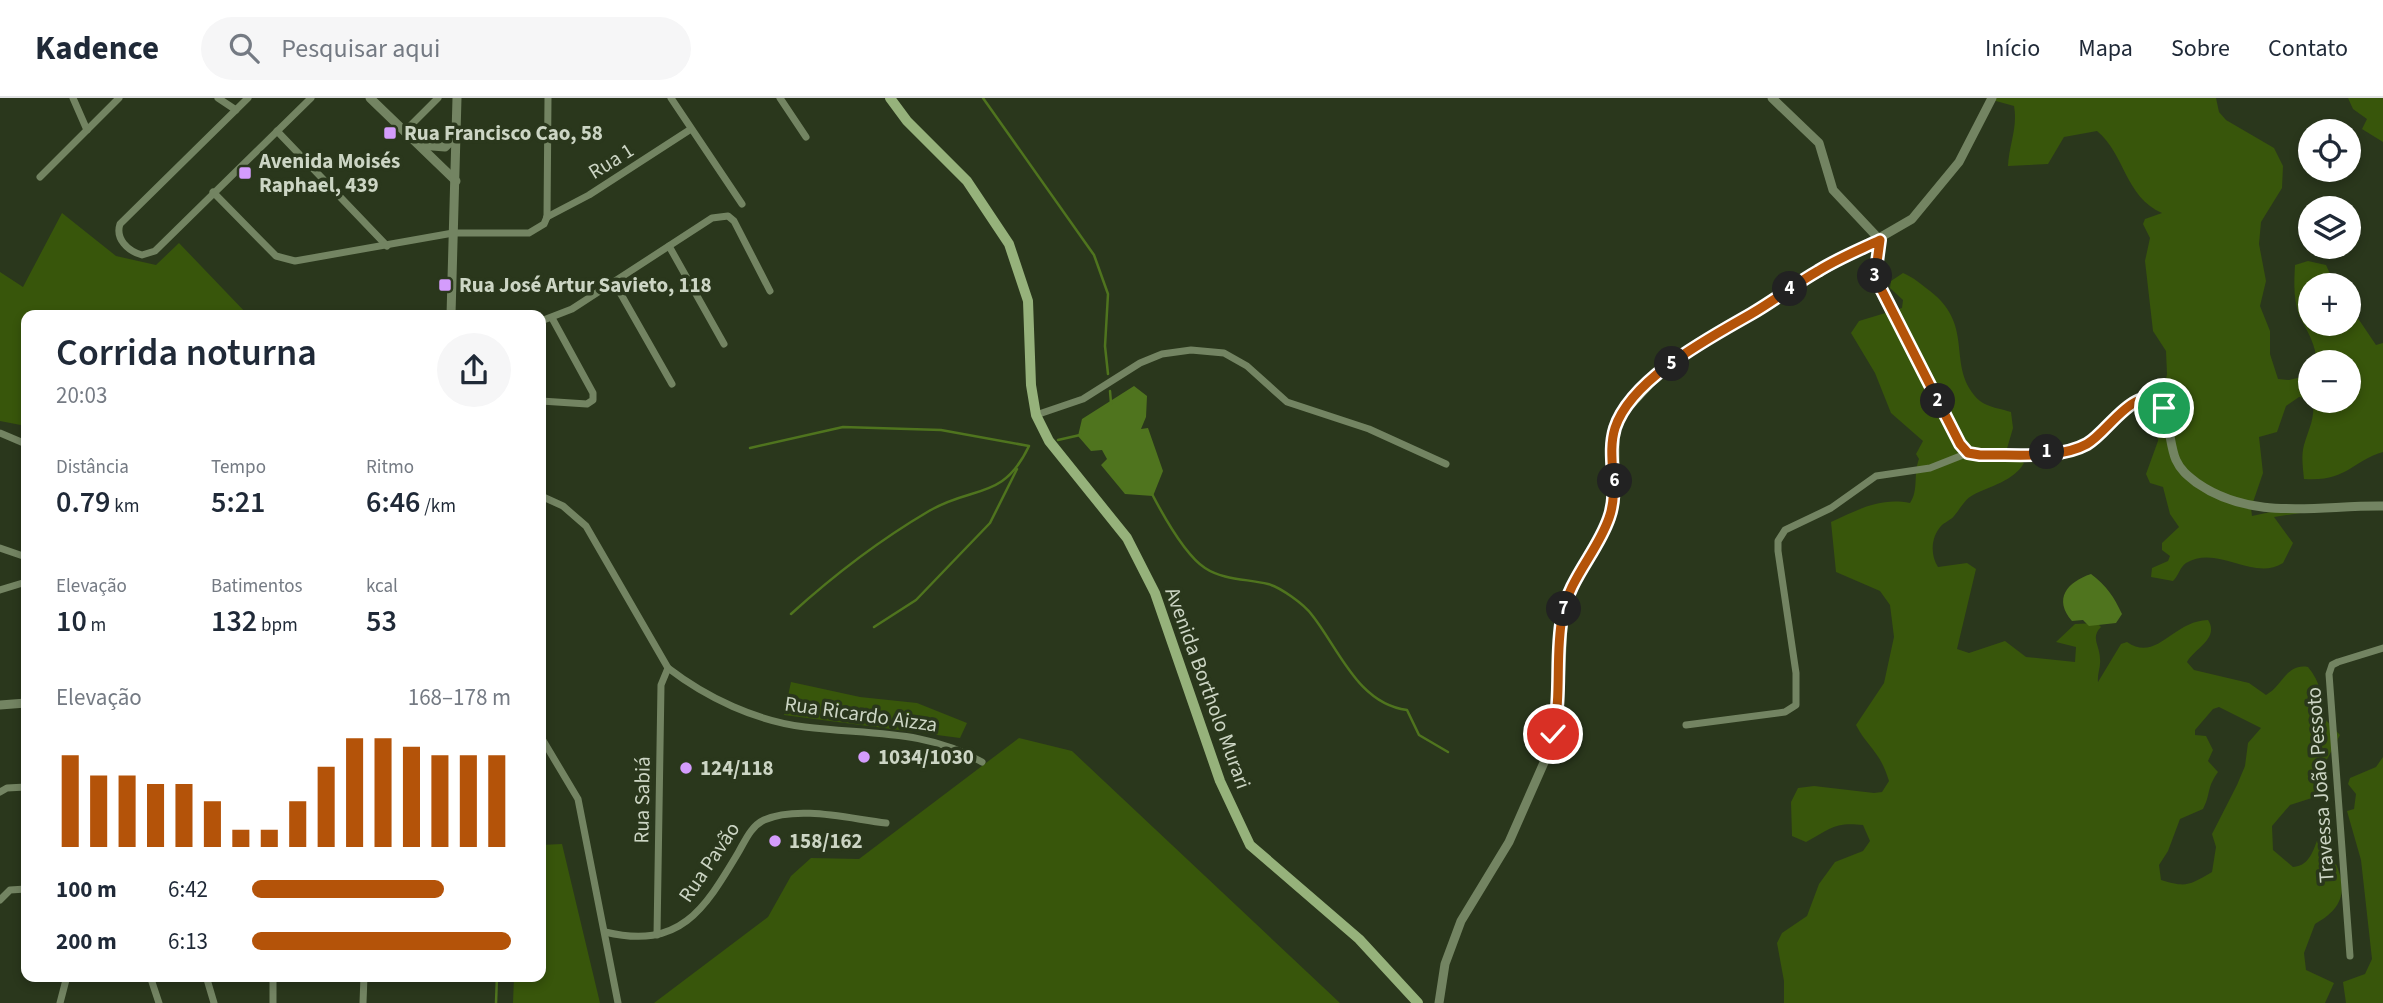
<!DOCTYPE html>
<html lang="pt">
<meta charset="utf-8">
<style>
body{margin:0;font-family:"Source Sans 3",sans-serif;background:#f6f6f7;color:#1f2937;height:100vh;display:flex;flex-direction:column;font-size:26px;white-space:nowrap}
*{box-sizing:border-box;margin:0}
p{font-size:23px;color:#747a83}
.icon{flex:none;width:38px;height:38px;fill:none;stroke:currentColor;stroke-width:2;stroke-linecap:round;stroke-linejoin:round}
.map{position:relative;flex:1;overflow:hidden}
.sheet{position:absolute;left:21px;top:212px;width:525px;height:672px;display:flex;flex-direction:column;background:#fff;border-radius:14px;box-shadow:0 4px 10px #0003}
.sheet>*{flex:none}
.fabs{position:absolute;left:2298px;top:21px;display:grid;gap:14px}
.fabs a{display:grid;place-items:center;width:63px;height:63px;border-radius:50%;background:#fff;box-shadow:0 4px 10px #0003;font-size:35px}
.pin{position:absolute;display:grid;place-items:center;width:60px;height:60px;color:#fff;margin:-30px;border:4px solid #fff;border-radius:50%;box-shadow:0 2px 7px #0007}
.km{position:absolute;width:35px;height:35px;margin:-18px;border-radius:50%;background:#222;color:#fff;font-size:19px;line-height:35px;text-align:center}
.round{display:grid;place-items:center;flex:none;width:74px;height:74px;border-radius:37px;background:#f6f6f7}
.head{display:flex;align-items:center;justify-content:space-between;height:119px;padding:0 35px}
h1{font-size:38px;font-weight:600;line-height:52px}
.metrics{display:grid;grid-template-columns:repeat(3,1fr);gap:10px;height:119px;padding:7px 35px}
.metrics div{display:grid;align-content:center}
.metrics b{font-size:30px;font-weight:600}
.metrics small{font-size:19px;font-weight:400}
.metrics p{font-size:19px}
.chart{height:196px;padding:14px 35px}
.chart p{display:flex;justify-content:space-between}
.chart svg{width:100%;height:126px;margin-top:7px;stroke:#b45309;stroke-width:6}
ul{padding:0 35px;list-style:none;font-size:23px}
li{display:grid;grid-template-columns:112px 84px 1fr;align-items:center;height:52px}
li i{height:18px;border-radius:9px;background:#b45309}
header{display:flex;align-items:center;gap:42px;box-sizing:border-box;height:98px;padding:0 35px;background:#fff;border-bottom:2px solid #e0e1e3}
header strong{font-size:33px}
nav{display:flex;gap:38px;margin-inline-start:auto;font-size:24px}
.search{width:490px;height:63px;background:#f6f6f7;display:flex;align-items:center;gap:18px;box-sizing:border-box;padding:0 24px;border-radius:38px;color:#747a83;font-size:26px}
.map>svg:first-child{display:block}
</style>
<header>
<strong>Kadence</strong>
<div class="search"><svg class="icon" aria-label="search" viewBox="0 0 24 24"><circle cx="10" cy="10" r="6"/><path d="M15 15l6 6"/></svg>Pesquisar aqui</div>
<nav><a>Início</a><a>Mapa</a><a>Sobre</a><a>Contato</a></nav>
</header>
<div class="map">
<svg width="2383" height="905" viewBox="0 0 2383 905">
<rect width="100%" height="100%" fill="#2a371c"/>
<g fill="#38560b" fill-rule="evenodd">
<path d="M 1985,0 L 2216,0 L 2219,14 L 2226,22 L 2274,50 L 2283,68 L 2282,90 L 2261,124 L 2259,146 L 2266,183 L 2260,208 L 2270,233 L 2270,256 L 2278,281 L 2289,282 L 2310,277 L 2310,301 L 2299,299 L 2286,308 L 2277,334 L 2259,339 L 2263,375 L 2251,410 L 2252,418 L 2284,411 L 2333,410 L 2274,419 L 2293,445 L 2283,465 C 2253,484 2218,446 2186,465 C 2180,469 2179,477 2173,483 L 2151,479 L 2152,470 L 2168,463 L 2170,458 L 2162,452 L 2162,445 L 2179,429 L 2170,416 L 2163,389 L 2150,385 L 2146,376 L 2158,343 L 2160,320 L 2168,309 L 2163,295 L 2167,276 L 2166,253 L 2153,233 L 2145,163 L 2150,140 L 2143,126 L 2145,121 L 2162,115 C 2125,99 2125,56 2097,33 L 2064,39 L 2048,66 L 2008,68 C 2009,47 2018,29 2014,8 Z"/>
<polygon points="2348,0 2383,0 2383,44 2362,31 2367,21 2353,11"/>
<polygon points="62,115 116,158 156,167 179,145 248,217 26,217 26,328 0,323 0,174 23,189"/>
<path d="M 2308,163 L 2326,167 L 2335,187 L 2310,187 L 2310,226 L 2348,226 L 2349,207 L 2376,247 L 2383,245 L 2383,354 C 2350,364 2347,384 2304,381 C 2303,370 2301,357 2304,347 C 2309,330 2315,321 2313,303 L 2348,303 L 2348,264 L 2317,264 C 2315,247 2310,238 2302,223 C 2293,207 2294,185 2295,167 Z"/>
<path d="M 1903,175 C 1913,179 1922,187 1930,193 C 1977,229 1944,270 1980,303 C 1987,309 2002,311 2011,314 L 2013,330 L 2006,354 L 2024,365 C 2014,383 1990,388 1973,397 C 1964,402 1961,410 1954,418 C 1951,422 1945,424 1941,428 C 1931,439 1930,457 1938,469 L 1967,465 L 1976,471 L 1957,551 L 1969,555 L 2005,543 L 2026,559 L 2075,564 L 2076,549 L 2056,544 L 2075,526 L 2097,525 L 2101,529 C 2090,540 2100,547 2100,561 C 2101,569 2097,576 2098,584 L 2121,546 L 2127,544 C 2157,565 2172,523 2208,522 C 2220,540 2194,551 2187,564 L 2194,572 L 2249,585 L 2266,597 C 2282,589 2286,565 2308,569 C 2320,583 2324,602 2324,620 L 2340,637 L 2323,669 L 2318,698 L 2290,707 L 2272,728 L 2273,752 L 2293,769 C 2311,768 2314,749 2320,735 C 2338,769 2361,801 2315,826 L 2304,855 L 2306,872 L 2334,885 L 2325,905 L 1784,905 L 1784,883 L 1777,845 L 1782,835 L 1807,818 L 1819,786 L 1835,764 L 1863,753 L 1870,743 L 1863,727 C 1833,724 1831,731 1806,744 L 1792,738 L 1791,704 L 1798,690 L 1814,688 L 1874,695 L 1882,694 L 1889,683 C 1880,653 1868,650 1856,627 L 1884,585 L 1894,539 L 1890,507 L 1880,493 L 1836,474 L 1831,424 C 1858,412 1879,399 1910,405 C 1919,392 1913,376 1919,361 L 1916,356 L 1923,343 L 1891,315 L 1875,275 L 1851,235 L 1859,223 L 1902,210 L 1903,202 L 1890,190 L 1891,183 ZM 2219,609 L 2261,630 L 2248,645 L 2245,668 L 2237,687 L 2212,736 L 2216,749 L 2212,774 C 2189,787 2187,790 2161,782 L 2159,767 L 2168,753 L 2180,721 L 2203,711 C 2211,696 2206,691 2218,674 L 2208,663 L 2213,652 L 2206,638 L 2195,637 L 2195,632 L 2213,611 Z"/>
<polygon points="791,584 860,599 917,605 967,625 960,640 784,617"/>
<polygon points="1019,640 1072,653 1340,905 654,905 768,819 791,778 811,760 859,761"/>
<polygon points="2383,659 2383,905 2346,905 2343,884 2365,876 2372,861 2361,762 2347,713 2354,711 2356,696 2348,686 2350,680 2376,669"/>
<polygon points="562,746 600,905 513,905 514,879 541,878 541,747"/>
</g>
<g fill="#4f741e">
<polygon points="1134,288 1147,298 1146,319 1141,331 1148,330 1163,373 1153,398 1125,396 1101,367 1107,361 1102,352 1091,353 1078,338 1082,321"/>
<path d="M 2091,476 C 2107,488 2114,499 2122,516 L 2116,525 L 2089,528 L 2083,522 L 2072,523 C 2053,501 2067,484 2091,476 Z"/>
</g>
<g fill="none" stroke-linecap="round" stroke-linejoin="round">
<g stroke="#4f741e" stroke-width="2.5">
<polyline points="983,0 1094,157 1108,196 1105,248 1108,276"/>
<polyline points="1110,293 1111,305"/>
<polyline points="1058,342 1080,337"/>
<path d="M 750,350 L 843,329 L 941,332 L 1029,348 C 1003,403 973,387 929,413 C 878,443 835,476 791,516"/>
<path d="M 1152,396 C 1163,417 1185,457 1205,470 C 1223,482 1248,481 1268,486 C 1280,489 1304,506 1312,517 C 1339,551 1358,606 1407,612 L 1419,637 L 1448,654"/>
<polyline points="874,529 916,502 990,425 1017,371"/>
<polyline points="496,905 497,878"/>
</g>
<g stroke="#738462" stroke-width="7">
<polyline points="73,0 87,32"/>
<polyline points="218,0 236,12"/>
<path d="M 248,0 L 120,126 C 115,141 128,153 142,157 L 155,153 L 311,0"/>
<polyline points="671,0 742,106"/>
<polyline points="780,0 806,39"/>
<polyline points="277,33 387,148"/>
<polyline points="404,34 438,0"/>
<polyline points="40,79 119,0"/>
<polyline points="213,94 276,158 295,163 453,135 529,135 544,126 547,119"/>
<polyline points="547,119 589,97 691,31"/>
<polyline points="547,119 548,0"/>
<polyline points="669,148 724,246"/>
<polyline points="614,184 672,286"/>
<polyline points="541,223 572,211 712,120 728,118 734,123 770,193"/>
<polyline points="541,303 587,306 593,302 593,295 552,220"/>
<polyline points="1036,317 1083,301 1140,265 1162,256 1191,252 1224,255 1247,268 1287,304 1369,331 1446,366"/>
<polyline points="0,335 26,346"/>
<path d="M 541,398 L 563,408 L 586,428 L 668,570 C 707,600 756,623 805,629 C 868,637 925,631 982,664"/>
<polyline points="0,450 26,459"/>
<polyline points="0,492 26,484"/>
<polyline points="1686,627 1785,614 1796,607 1796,575 1778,453 1778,443 1785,432 1831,410 1876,378 1930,370 1968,355"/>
<polyline points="541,639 578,701 618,905"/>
<polyline points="0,694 7,690 26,689"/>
<polyline points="0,802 10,792 26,791"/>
<path d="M 605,834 C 680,852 704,812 738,755 C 745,743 751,728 764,722 C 799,707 850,721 886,725"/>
<polyline points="657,837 661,587 668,570"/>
<polyline points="2350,858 2329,576 2332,567 2338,564 2383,550"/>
<polyline points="150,878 159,905"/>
<polyline points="206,878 214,905"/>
<polyline points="60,905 67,878"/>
<polyline points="273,905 273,878"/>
<polyline points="363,905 364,878"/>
</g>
<g stroke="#738462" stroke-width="9">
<polyline points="370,0 456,83"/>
<path d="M 1772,0 L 1819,45 L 1833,92 L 1880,142 L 1874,171 L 1883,200 L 1960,346 L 1968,355 L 1980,357 C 2009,356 2066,361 2090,345 C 2105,334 2129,299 2147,299 C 2170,299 2168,346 2176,362 C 2181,373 2188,378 2197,385 C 2253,424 2319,407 2383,408"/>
<polyline points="420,47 445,49 456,38"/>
<polyline points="451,217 457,0"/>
<polyline points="0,607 26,605"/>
<polyline points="1439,905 1445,866 1461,823 1509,744 1546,660 1559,610 1564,507 1572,487 1609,422 1615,390 1615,330 1624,314 1658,277 1698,245 1912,121 1959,64 1992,0"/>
</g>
<polyline stroke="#96b27b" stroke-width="10" points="890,0 907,23 967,83 1009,146 1028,203 1031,287 1036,317 1049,343 1127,440 1155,495 1220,683 1250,747 1359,841 1418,905"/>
</g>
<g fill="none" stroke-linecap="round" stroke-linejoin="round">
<g stroke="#fff" stroke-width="14">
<path id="route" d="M 1553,636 C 1562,597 1555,558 1562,520 C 1568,481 1597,455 1609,420 C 1620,390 1606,359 1615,330 C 1631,281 1709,240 1751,216 C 1774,203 1795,186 1818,173 C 1837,161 1859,152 1880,142 L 1875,179 L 1960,346 L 1968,355 L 1980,357 C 2012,356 2058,362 2087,346 C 2110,333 2137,280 2164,310"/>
</g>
<use href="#route" stroke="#b45309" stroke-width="9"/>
</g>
<g fill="#d49cfc" stroke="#2a371c" stroke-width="2.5">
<rect x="383" y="28" width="14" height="14" rx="3.5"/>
<rect x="238" y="68" width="14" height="14" rx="3.5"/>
<rect x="438" y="180" width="14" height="14" rx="3.5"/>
<circle cx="864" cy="659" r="7"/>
<circle cx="686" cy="670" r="7"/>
<circle cx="775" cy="743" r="7"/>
</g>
<g text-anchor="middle" stroke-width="7" stroke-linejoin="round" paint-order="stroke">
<g font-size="21" font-weight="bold" fill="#ccd5c4" stroke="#2a371c" text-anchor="start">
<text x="404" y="42">Rua Francisco Cao, 58</text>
<text x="259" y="70">Avenida Moisés<tspan x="259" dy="24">Raphael, 439</tspan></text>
<text x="459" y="194">Rua José Artur Savieto, 118</text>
<text x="878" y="666">1034/1030</text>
<text x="700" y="677">124/118</text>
<text x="789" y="750">158/162</text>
</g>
<g font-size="21" fill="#ccd5c4" stroke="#2a371c">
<text transform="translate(611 63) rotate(-32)" y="7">Rua 1</text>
<text transform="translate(1208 590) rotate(70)" y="7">Avenida Bortholo Murari</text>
<text transform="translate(861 616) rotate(8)" y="7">Rua Ricardo Aizza</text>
<text transform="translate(2320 687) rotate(-94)" y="7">Travessa João Pessoto</text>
<text transform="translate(642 702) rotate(-89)" y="7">Rua Sabiá</text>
<text transform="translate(709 764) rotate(-56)" y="7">Rua Pavão</text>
</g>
</g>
</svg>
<div class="fabs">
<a><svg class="icon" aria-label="locate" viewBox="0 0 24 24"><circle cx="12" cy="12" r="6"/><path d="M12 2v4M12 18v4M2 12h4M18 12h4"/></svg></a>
<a><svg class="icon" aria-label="layers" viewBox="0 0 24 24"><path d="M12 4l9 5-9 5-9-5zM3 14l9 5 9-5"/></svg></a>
<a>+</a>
<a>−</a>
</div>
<div class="pin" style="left:2164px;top:310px;background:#1e9e55"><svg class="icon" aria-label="arrive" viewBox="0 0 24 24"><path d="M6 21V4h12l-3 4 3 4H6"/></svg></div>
<div class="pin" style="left:1553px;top:636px;background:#d93025"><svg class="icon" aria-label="check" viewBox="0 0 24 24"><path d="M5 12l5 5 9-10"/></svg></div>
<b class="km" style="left:2047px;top:354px">1</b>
<b class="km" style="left:1938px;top:303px">2</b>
<b class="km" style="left:1875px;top:178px">3</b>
<b class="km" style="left:1790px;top:191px">4</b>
<b class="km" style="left:1672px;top:266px">5</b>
<b class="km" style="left:1615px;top:383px">6</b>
<b class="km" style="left:1564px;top:511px">7</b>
<section class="sheet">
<div class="head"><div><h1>Corrida noturna</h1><p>20:03</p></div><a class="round"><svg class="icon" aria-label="share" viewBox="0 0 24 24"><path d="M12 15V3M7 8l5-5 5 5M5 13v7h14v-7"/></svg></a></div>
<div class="metrics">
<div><p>Distância</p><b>0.79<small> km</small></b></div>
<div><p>Tempo</p><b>5:21</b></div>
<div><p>Ritmo</p><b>6:46<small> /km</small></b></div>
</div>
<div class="metrics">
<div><p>Elevação</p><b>10<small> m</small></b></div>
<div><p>Batimentos</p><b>132<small> bpm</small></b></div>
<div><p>kcal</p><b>53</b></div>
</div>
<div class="chart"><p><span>Elevação</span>168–178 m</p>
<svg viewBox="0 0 160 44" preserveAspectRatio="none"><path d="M5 44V12M15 44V19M25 44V19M35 44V22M45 44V22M55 44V28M65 44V38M75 44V38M85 44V28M95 44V16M105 44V6M115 44V6M125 44V9M135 44V12M145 44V12M155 44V12"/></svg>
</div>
<ul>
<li><b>100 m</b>6:42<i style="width:74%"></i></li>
<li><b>200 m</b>6:13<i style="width:100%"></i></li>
</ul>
</section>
</div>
